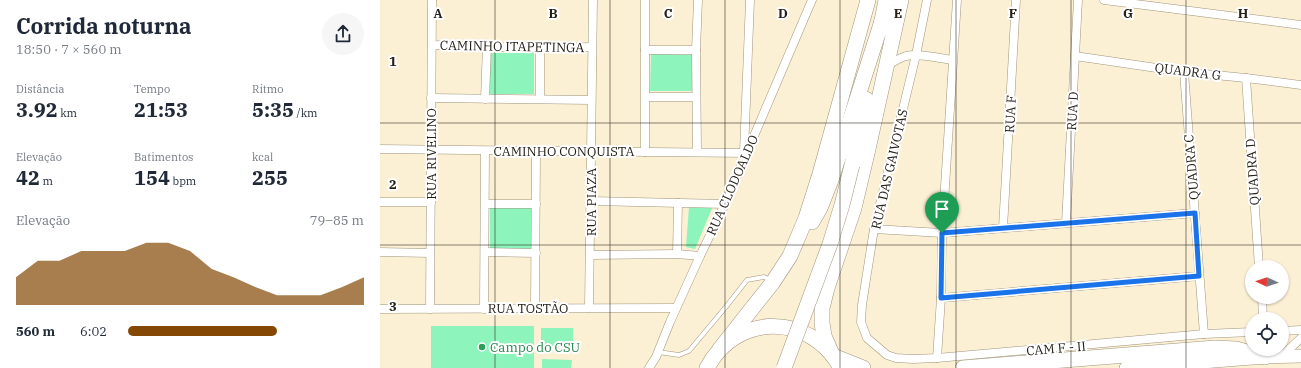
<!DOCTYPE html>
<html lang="pt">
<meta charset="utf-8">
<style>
body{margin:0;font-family:"IBM Plex Serif",serif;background:#f6f6f7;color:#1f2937;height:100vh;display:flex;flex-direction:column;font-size:15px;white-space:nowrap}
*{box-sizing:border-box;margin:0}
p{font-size:13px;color:#747a83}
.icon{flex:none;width:22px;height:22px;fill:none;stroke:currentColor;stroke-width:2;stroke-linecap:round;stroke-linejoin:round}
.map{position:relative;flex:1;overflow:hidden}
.panel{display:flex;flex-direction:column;background:#fff;width:380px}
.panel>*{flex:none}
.needle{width:26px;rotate:274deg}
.buttons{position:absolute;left:865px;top:260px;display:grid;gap:8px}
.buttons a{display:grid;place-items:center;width:44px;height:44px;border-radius:50%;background:#fff;box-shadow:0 1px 3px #0004;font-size:20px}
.pin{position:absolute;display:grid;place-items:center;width:34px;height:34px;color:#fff;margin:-41px -17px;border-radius:50% 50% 50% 0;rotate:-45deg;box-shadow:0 0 4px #0007}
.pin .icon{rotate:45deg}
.round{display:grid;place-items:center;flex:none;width:42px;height:42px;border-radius:21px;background:#f6f6f7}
.head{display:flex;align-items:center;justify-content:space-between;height:68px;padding:0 16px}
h1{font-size:22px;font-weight:800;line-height:30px}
.metrics{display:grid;grid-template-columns:repeat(3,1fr);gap:6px;height:68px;padding:4px 16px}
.metrics div{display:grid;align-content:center}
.metrics b{font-size:20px;font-weight:800}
.metrics small{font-size:11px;font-weight:400}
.metrics p{font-size:11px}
.chart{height:112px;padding:8px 16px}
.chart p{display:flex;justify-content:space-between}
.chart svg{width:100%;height:72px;margin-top:4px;fill:#854804;opacity:.7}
ul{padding:0 16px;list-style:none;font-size:13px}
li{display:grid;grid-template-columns:64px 48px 1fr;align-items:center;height:30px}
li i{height:10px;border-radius:5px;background:#854804}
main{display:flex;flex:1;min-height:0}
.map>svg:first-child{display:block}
</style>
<main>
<section class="panel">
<div class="head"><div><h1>Corrida noturna</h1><p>18:50 · 7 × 560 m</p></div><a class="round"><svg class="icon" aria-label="share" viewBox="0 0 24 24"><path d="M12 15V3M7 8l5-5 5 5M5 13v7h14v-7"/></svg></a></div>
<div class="metrics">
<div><p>Distância</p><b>3.92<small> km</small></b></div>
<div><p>Tempo</p><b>21:53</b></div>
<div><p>Ritmo</p><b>5:35<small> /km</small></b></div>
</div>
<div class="metrics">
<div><p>Elevação</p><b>42<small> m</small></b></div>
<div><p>Batimentos</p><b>154<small> bpm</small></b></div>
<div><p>kcal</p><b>255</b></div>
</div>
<div class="chart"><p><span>Elevação</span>79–85 m</p>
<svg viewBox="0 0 160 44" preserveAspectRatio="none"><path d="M0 44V27L10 17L20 17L30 11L40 11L50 11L60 6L70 6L80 11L90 22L100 27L110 33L120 38L130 38L140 38L150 33L160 27V44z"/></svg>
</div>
<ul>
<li><b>560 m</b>6:02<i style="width:63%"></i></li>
</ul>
</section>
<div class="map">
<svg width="921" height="368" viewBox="0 0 921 368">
<rect width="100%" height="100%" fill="#fbefd4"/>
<g fill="#8df4bb">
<rect x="110" y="53" width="44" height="41"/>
<polygon points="271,54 315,55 315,91 270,91"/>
<polygon points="333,206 315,249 306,247 309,207"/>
<rect x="110" y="208" width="44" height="41"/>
<rect x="51" y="326" width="103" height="42"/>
<rect x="161" y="328" width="32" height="18"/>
<polygon points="162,359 192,360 191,368 162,368"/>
</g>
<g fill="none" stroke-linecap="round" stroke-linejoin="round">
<g stroke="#a0967c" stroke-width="5">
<polyline id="lane" points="278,352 299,355 309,351 345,308 367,280 384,277 391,280"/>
</g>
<g stroke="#a0967c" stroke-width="9">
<g id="street">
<polyline points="265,0 265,152"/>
<polyline points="547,0 536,55 494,229 482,305 481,322 487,338 507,355 516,358 533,359 557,358 824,334 872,332"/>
<polyline points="724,0 921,25"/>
<polyline points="52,45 160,48 212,47"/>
<polyline points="265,50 316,50"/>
<polyline points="695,56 804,72 866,78 921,85"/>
<path d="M 506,66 C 512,63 519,58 526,56 C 540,53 558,58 572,60"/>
<polyline points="804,72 824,334"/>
<polyline points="866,78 879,267"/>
<polyline points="266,97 316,97"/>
<polyline points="51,98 211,100"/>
<polyline points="105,99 107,46"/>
<polyline points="160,99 160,48"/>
<polyline points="0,149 368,153"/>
<polyline points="317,151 316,50 318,0"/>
<polyline points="364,152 370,0"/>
<polyline points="211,201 345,204"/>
<polyline points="0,202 51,202"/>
<polyline points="105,204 156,204"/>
<polyline points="686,223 698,0"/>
<polyline points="623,228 636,0"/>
<polyline points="494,229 562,233 815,213"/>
<polyline points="0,252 50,253"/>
<polyline points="105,252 156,253"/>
<polyline points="297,254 298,203"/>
<polyline points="210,255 297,254 320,256"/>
<polyline points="882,297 883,319"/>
<polyline points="561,298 819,276"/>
<polyline points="209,308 213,0"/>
<polyline points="0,309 296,308"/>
<polyline points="50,309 52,0"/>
<polyline points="104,309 105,151"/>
<polyline points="155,309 156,151"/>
<polyline points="902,331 921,330"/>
<polyline points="901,357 921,338"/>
<polyline points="557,358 561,298 562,233 577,0"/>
<polyline points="269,368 276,357 290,322 320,256 345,204 432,0"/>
</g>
</g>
<g stroke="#a0967c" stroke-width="14">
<polyline id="primary" points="746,368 885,357 921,356"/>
</g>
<g stroke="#a0967c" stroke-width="16">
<g id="highway">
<polyline points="500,31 506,0"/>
<polyline points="472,165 486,99"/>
<polyline points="432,222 440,208 451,180 502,21"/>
<polyline points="340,349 393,282 410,256 426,218 440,174 488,0"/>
<polyline points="451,352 444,336 442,323 442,308 447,288 474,208 488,149 521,0"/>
<polyline points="453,356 483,368"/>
<path d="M 327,368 C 356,312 431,313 461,368"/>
<polyline points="583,368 835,348 856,349 885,357"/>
</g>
</g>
<use href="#lane" stroke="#fff" stroke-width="4"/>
<use href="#street" stroke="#fff" stroke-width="8"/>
<use href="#primary" stroke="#fff" stroke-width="13"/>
<use href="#highway" stroke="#fff" stroke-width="15"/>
<g stroke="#a0967c" stroke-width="16" stroke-linecap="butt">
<polyline id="highway-bridge" points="404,368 450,244 462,205 472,165"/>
</g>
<use href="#highway-bridge" stroke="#fff" stroke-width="15"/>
</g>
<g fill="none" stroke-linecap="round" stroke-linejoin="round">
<g stroke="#fff" stroke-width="8">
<polygon id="route" points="815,213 819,276 561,298 562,233"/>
</g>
<use href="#route" stroke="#1a73e8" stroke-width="5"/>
</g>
<path fill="none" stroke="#252117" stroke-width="1" stroke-opacity="0.55" d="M 115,0 L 115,368M 230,0 L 230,368M 345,0 L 345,368M 460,0 L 460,368M 576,0 L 576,368M 691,0 L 691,368M 806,0 L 806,368M 0,123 L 921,123M 0,245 L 921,245"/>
<circle fill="#2e9e5b" stroke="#fff" stroke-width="1.5" cx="102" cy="347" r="4"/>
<g text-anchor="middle" stroke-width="4" stroke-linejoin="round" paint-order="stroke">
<g font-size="13" fill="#252117" stroke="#fff">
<text transform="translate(132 46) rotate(1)" y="5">CAMINHO ITAPETINGA</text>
<text transform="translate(808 71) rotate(7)" y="5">QUADRA G</text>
<text transform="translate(692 111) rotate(-87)" y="5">RUA D</text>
<text transform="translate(630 114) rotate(-87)" y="5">RUA F</text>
<text x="184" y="156">CAMINHO CONQUISTA</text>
<text transform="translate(51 154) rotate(-90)" y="5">RUA RIVELINO</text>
<text transform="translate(811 167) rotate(-95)" y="5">QUADRA C</text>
<text transform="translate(509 169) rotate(-77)" y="5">RUA DAS GAIVOTAS</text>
<text transform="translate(872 172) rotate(-94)" y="5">QUADRA D</text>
<text transform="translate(352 185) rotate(-66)" y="5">RUA CLODOALDO</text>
<text transform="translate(211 202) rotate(-90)" y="5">RUA PIAZA</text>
<text x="148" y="313">RUA TOSTÃO</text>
<text transform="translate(676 348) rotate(-5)" y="5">CAM F - II</text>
</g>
<g font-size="13" fill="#27864d" stroke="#fff" text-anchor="start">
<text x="110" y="352">Campo do CSU</text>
</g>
</g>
<g font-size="13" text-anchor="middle" font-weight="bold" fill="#252117" stroke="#fff" stroke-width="4" stroke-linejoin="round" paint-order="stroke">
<text x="58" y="18">A</text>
<text x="173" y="18">B</text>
<text x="288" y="18">C</text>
<text x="403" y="18">D</text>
<text x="518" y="18">E</text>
<text x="633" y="18">F</text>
<text x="748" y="18">G</text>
<text x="863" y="18">H</text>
<text x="13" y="66">1</text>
<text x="13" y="189">2</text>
<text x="13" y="311">3</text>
</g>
</svg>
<div class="buttons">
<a><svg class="needle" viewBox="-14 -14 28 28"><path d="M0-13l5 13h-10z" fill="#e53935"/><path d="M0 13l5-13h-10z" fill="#747a83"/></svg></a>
<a><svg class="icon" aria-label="locate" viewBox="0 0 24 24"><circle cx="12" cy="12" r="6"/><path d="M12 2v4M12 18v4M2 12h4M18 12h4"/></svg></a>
</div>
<div class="pin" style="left:562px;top:233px;background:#1e9e55"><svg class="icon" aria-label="arrive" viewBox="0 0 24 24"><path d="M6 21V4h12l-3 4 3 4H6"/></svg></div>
</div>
</main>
